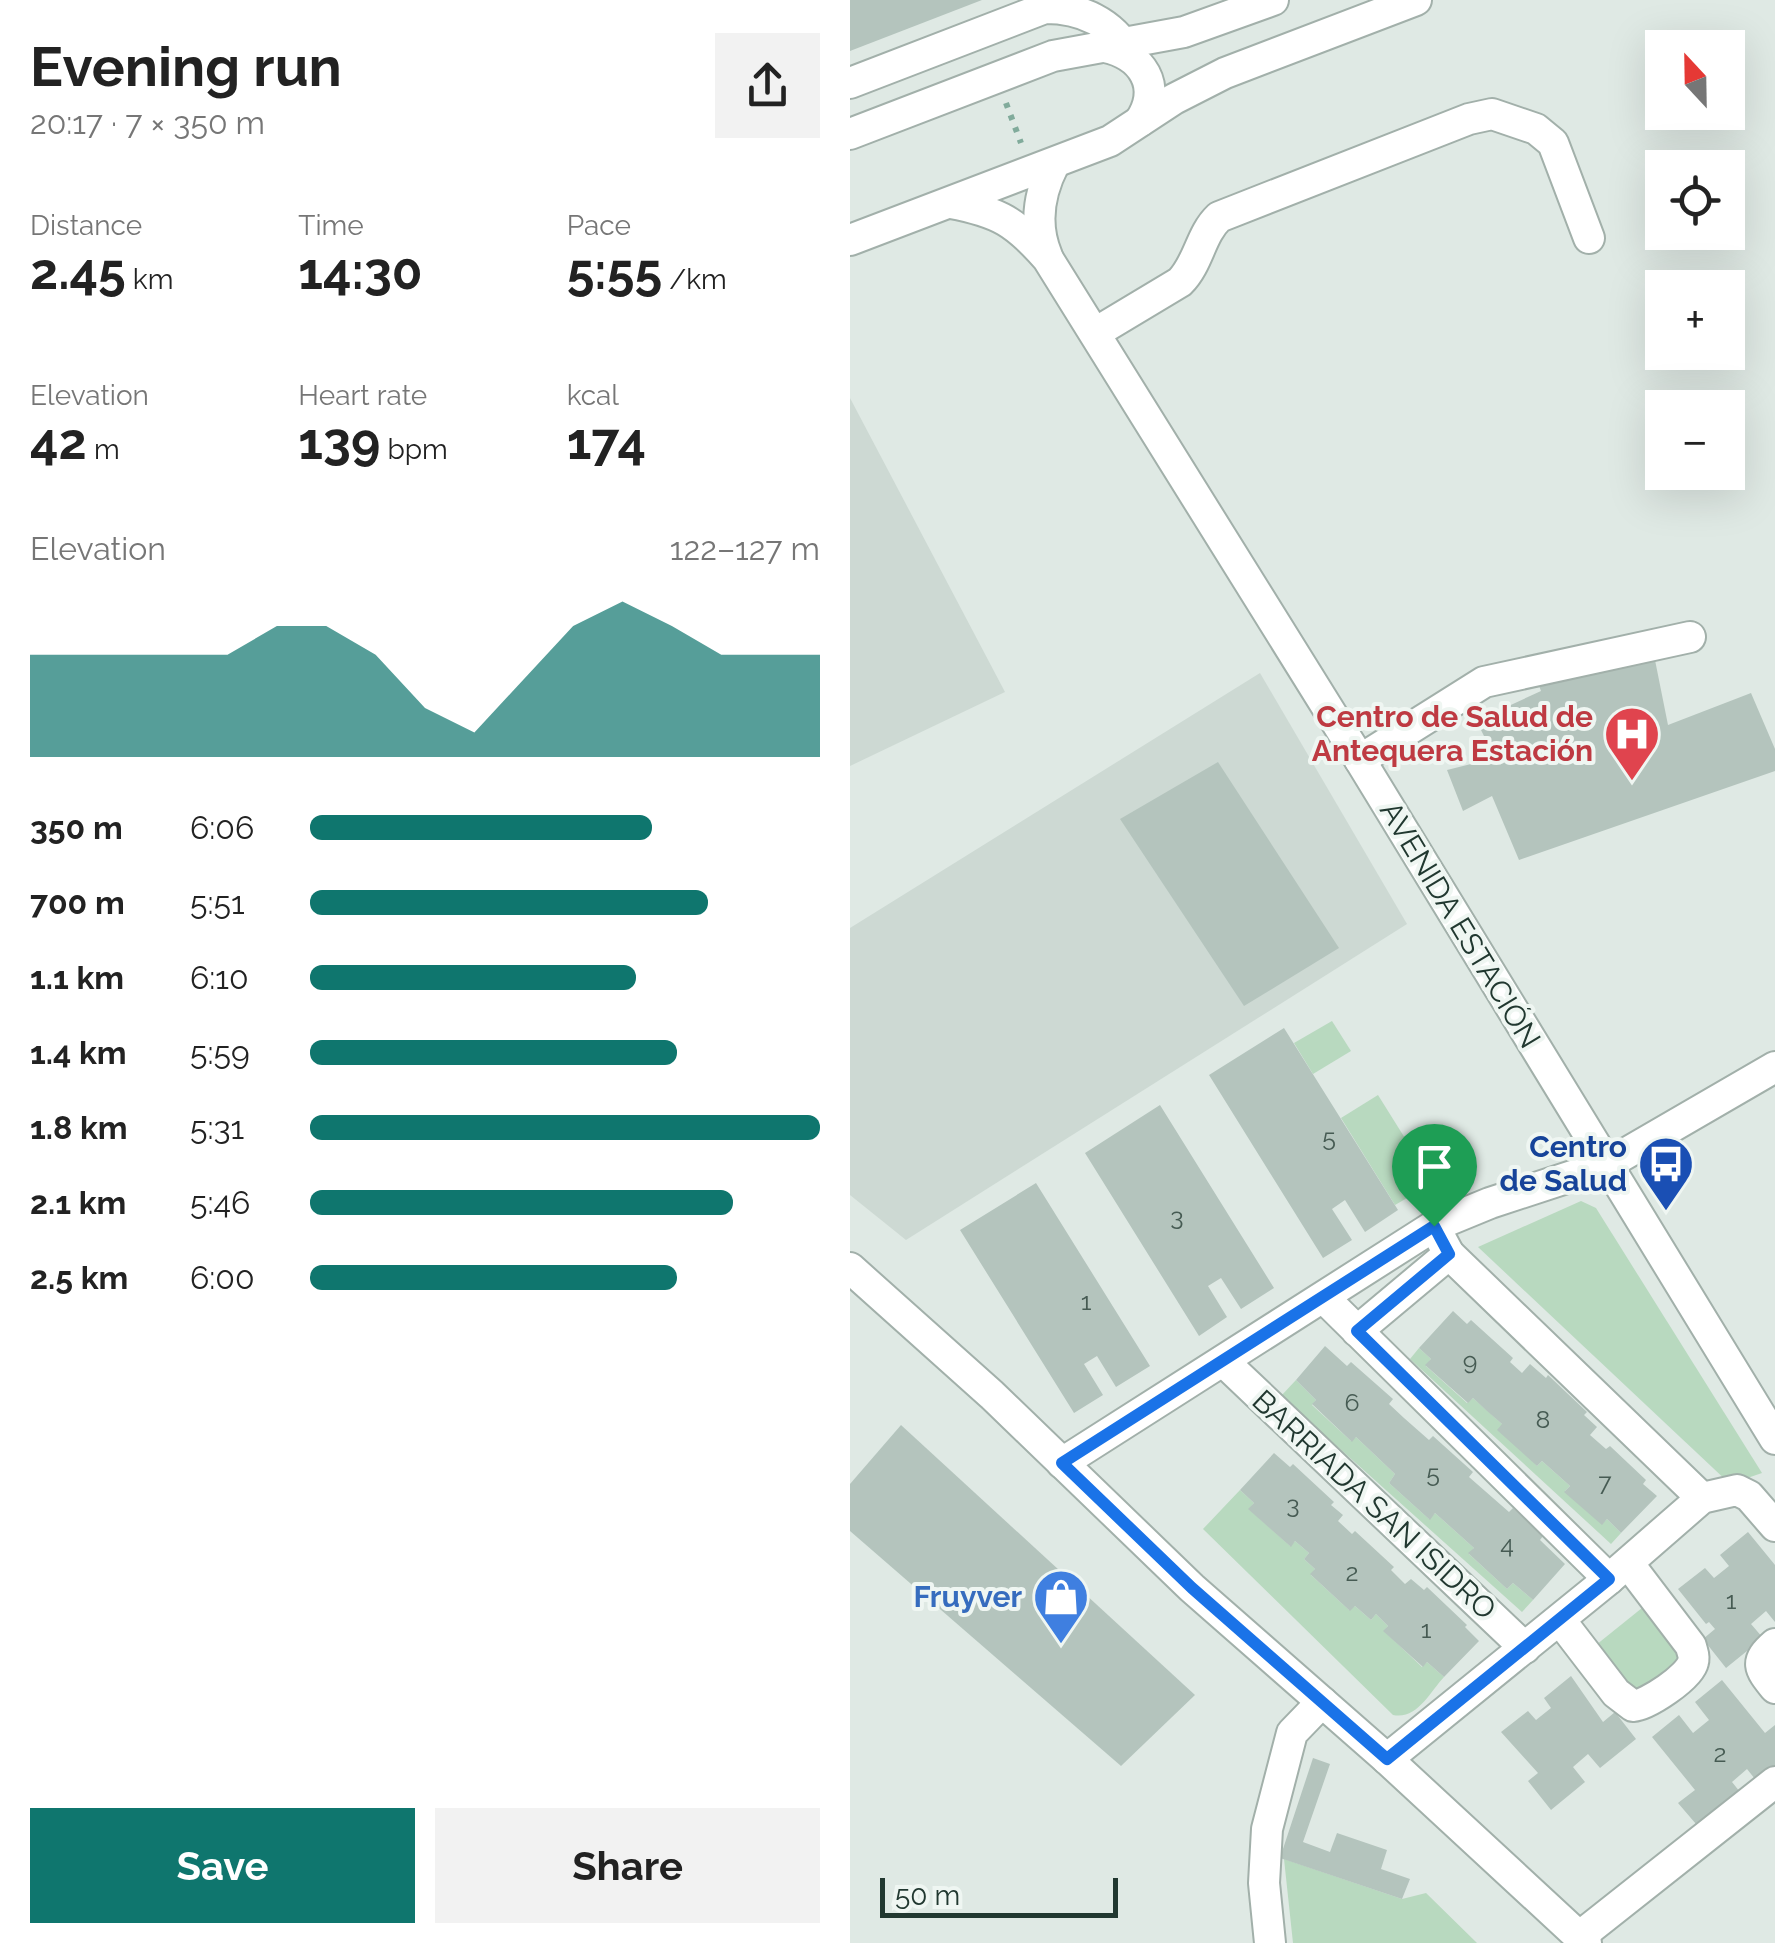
<!DOCTYPE html>
<meta charset="utf-8">
<style>
body{margin:0;font-family:Raleway,sans-serif;background:#f2f2f2;color:#222;height:100vh;display:flex;flex-direction:column;font-size:38px;white-space:nowrap}
*{box-sizing:border-box;margin:0}
p{font-size:32px;color:#767676}
.icon{flex:none;width:55px;height:55px;fill:none;stroke:currentColor;stroke-width:2;stroke-linecap:round;stroke-linejoin:round}
.map{position:relative;flex:1;overflow:hidden}
.panel{display:flex;flex-direction:column;background:#fff;width:850px}
.panel>*{flex:none}
.needle{width:65px;rotate:338deg}
.fabs{position:absolute;left:795px;top:30px;display:grid;gap:20px}
.fabs a{display:grid;place-items:center;width:100px;height:100px;border-radius:0px;background:#fff;box-shadow:0 10px 40px #0002;font-size:50px}
.scale{position:absolute;left:30px;bottom:25px;width:238px;box-sizing:border-box;padding-left:10px;border:5px solid #213830;border-top:0;font-size:28px;line-height:35px;white-space:nowrap;color:#213830;-webkit-text-stroke:8px #eff6f2;paint-order:stroke}
.pin{position:absolute;display:grid;place-items:center;width:85px;height:85px;color:#fff;margin:-102px -42px;border-radius:50% 50% 50% 0;rotate:-45deg;box-shadow:0 0 10px #0007}
.pin .icon{rotate:45deg}
.round{display:grid;place-items:center;flex:none;width:105px;height:105px;border-radius:0px;background:#f2f2f2}
.summary{display:flex;align-items:center;justify-content:space-between;height:170px;padding:0 30px}
h1{font-size:55px;font-weight:700;line-height:75px}
.metrics{display:grid;grid-template-columns:repeat(3,1fr);gap:15px;height:170px;padding:10px 30px}
.metrics div{display:grid;align-content:center}
.metrics b{font-size:50px;font-weight:700}
.metrics small{font-size:28px;font-weight:400}
.metrics p{font-size:28px}
.chart{height:280px;padding:20px 30px}
.chart p{display:flex;justify-content:space-between}
.chart svg{width:100%;height:180px;margin-top:10px;fill:#0f766e;opacity:.7}
.primary-button{display:flex;gap:20px;margin-top:auto;padding:20px 30px}
.primary-button a{flex:1;height:115px;border-radius:0px;background:#0f766e;color:#fff;font-size:40px;font-weight:700;line-height:115px;text-align:center}
.primary-button a+a{background:#f2f2f2;color:#222}
ul{padding:0 30px;list-style:none;font-size:32px}
li{display:grid;grid-template-columns:160px 120px 1fr;align-items:center;height:75px}
li i{height:25px;border-radius:12px;background:#0f766e}
main{display:flex;flex:1;min-height:0}
.map>svg:first-child{display:block}
</style>
<main>
<section class="panel">
<div class="summary"><div><h1>Evening run</h1><p>20:17 · 7 × 350 m</p></div><a class="round"><svg class="icon" aria-label="share" viewBox="0 0 24 24"><path d="M12 15V3M7 8l5-5 5 5M5 13v7h14v-7"/></svg></a></div>
<div class="metrics">
<div><p>Distance</p><b>2.45<small> km</small></b></div>
<div><p>Time</p><b>14:30</b></div>
<div><p>Pace</p><b>5:55<small> /km</small></b></div>
</div>
<div class="metrics">
<div><p>Elevation</p><b>42<small> m</small></b></div>
<div><p>Heart rate</p><b>139<small> bpm</small></b></div>
<div><p>kcal</p><b>174</b></div>
</div>
<div class="chart"><p><span>Elevation</span>122–127 m</p>
<svg viewBox="0 0 160 44" preserveAspectRatio="none"><path d="M0 44V19L10 19L20 19L30 19L40 19L50 12L60 12L70 19L80 32L90 38L100 25L110 12L120 6L130 12L140 19L150 19L160 19V44z"/></svg>
</div>
<ul>
<li><b>350 m</b>6:06<i style="width:67%"></i></li>
<li><b>700 m</b>5:51<i style="width:78%"></i></li>
<li><b>1.1 km</b>6:10<i style="width:64%"></i></li>
<li><b>1.4 km</b>5:59<i style="width:72%"></i></li>
<li><b>1.8 km</b>5:31<i style="width:100%"></i></li>
<li><b>2.1 km</b>5:46<i style="width:83%"></i></li>
<li><b>2.5 km</b>6:00<i style="width:72%"></i></li>
</ul>
<div class="primary-button"><a>Save</a><a>Share</a></div>
</section>
<div class="map">
<svg width="925" height="1943" viewBox="0 0 925 1943">
<rect width="100%" height="100%" fill="#dfe9e4"/>
<g fill="#cdd9d3">
<polygon points="0,398 155,692 0,766"/>
<polygon points="410,673 557,924 56,1240 0,1195 0,928"/>
</g>
<g fill="#b8d9bf">
<polygon points="482,1021 501,1051 463,1074 444,1043"/>
<polygon points="528,1095 583,1183 545,1205 491,1118"/>
<polygon points="731,1201 746,1208 912,1473 880,1484 628,1247"/>
<polygon points="569,1348 581,1359 576,1366 617,1403 623,1398 652,1424 687,1466 692,1461 720,1486 715,1491 752,1524 757,1519 771,1533 761,1544 560,1359"/>
<polygon points="446,1380 466,1400 462,1405 501,1441 506,1437 545,1474 539,1483 579,1519 585,1513 624,1548 619,1554 657,1589 663,1583 683,1600 672,1612 431,1396"/>
<path d="M 390,1490 L 404,1503 L 399,1509 L 440,1546 L 445,1541 L 459,1553 L 454,1559 L 465,1569 L 461,1575 L 499,1610 L 505,1606 L 521,1620 L 526,1614 L 538,1626 L 534,1631 L 572,1667 L 577,1662 L 594,1677 C 580,1692 567,1720 543,1715 L 353,1529 Z"/>
<polygon points="792,1608 832,1653 831,1659 787,1695 746,1645"/>
<polygon points="434,1859 552,1899 576,1893 627,1943 443,1943"/>
</g>
<g fill="#b4c4bd">
<polygon points="0,0 132,0 0,51"/>
<polygon points="804,655 818,725 901,693 925,749 925,771 669,860 642,796 613,811 597,770 645,758 630,728 639,715 691,691 687,680"/>
<polygon points="368,762 489,948 394,1006 270,819"/>
<polygon points="434,1028 548,1210 515,1232 495,1200 482,1209 502,1240 473,1258 359,1075"/>
<polygon points="310,1105 424,1288 391,1309 371,1278 358,1286 377,1317 349,1336 235,1153"/>
<polygon points="186,1183 300,1366 266,1387 247,1356 234,1364 253,1395 224,1413 110,1230"/>
<polygon points="603,1311 617,1324 621,1320 663,1358 660,1362 672,1373 680,1364 696,1378 698,1375 737,1412 734,1415 747,1427 740,1435 756,1449 760,1446 796,1480 793,1484 807,1496 771,1533 757,1519 752,1525 714,1492 720,1486 692,1461 687,1466 647,1430 652,1424 637,1411 623,1398 618,1403 575,1365 581,1359 569,1348"/>
<polygon points="475,1346 497,1366 501,1362 543,1399 539,1404 554,1418 579,1440 583,1436 623,1472 619,1477 659,1512 663,1508 693,1536 690,1540 715,1564 683,1600 663,1583 657,1589 618,1553 624,1548 585,1513 580,1520 539,1483 545,1474 506,1437 502,1442 462,1404 466,1400 446,1380"/>
<polygon points="51,1425 345,1695 271,1766 0,1531 0,1484"/>
<polygon points="424,1453 440,1467 443,1464 484,1502 481,1505 493,1515 488,1521 502,1534 505,1531 544,1567 541,1570 555,1584 561,1579 574,1590 577,1587 617,1625 615,1627 629,1641 594,1677 577,1662 573,1667 533,1631 538,1626 526,1614 521,1620 505,1606 500,1611 460,1574 465,1569 454,1559 459,1553 445,1541 441,1547 398,1509 404,1503 390,1490"/>
<polygon points="898,1532 925,1565 925,1622 916,1611 901,1624 913,1638 876,1668 853,1639 865,1629 859,1622 856,1624 828,1589 855,1568 864,1578 879,1566 870,1555"/>
<polygon points="721,1676 753,1722 765,1712 786,1739 750,1768 738,1754 723,1767 735,1782 701,1810 678,1781 688,1773 651,1732 678,1711 686,1720 701,1708 694,1698"/>
<polygon points="872,1680 915,1733 925,1725 925,1771 909,1784 897,1769 882,1782 894,1797 852,1831 828,1803 845,1790 802,1737 829,1715 843,1733 859,1720 845,1702"/>
<polygon points="463,1758 480,1764 453,1842 480,1852 487,1833 537,1850 531,1869 560,1879 552,1899 430,1858"/>
</g>
<g fill="none" stroke-linecap="round" stroke-linejoin="round">
<g stroke="#a2b0aa" stroke-width="34">
<g id="minor">
<path d="M 0,83 L 195,8 C 231,8 262,22 280,54"/>
<path d="M 101,203 C 149,212 166,222 198,259 L 510,760 L 925,1439"/>
<path d="M 197,256 C 184,225 189,193 204,164"/>
<path d="M 245,333 L 330,282 C 349,263 350,235 369,217 L 619,119 L 642,114 L 686,129 L 703,143 L 739,238"/>
<polyline points="510,760 634,682 840,637"/>
<polyline points="584,1226 599,1254 852,1498"/>
<polyline points="474,1298 759,1579"/>
<polyline points="507,1331 599,1254"/>
<polyline points="373,1361 675,1648"/>
<polyline points="212,1463 584,1226 640,1203 756,1165 925,1067"/>
<path d="M 710,1620 L 766,1693 L 783,1706 C 797,1705 840,1677 843,1662 C 845,1656 842,1652 841,1646 L 778,1563"/>
<path d="M 925,1644 C 904,1662 909,1668 925,1688"/>
<polyline points="537,1759 759,1579 852,1498 887,1490 899,1496 925,1526"/>
<polyline points="729,1937 925,1782"/>
<polyline points="420,1943 414,1883 417,1829 442,1733 472,1702"/>
</g>
</g>
<g stroke="#a2b0aa" stroke-width="34">
<g id="tertiary">
<path d="M 255,47 C 292,55 313,86 290,121"/>
<polyline points="0,134 203,56 334,32 423,0"/>
<polyline points="0,240 260,141 324,99 375,73 566,0"/>
<polyline points="0,1268 142,1395 342,1588 537,1759 736,1943"/>
</g>
</g>
<polyline stroke="#81ab9b" stroke-width="6" stroke-dasharray="5 8" stroke-linecap="butt" points="156,103 171,143"/>
<use href="#minor" stroke="#fff" stroke-width="30"/>
<use href="#tertiary" stroke="#fff" stroke-width="30"/>
</g>
<g fill="none" stroke-linecap="round" stroke-linejoin="round">
<g stroke="#fff" stroke-width="20">
<polygon id="route" points="584,1226 599,1254 507,1331 759,1579 537,1759 342,1588 212,1463"/>
</g>
<use href="#route" stroke="#1a73e8" stroke-width="12"/>
</g>
<defs>
<g id="hospital-pin" transform="scale(2.875)"><path d="M0 17L-7.5 6A9.5 9.5 0 1 1 7.5 6Z" fill="#e0444e" stroke="#eff6f2"/><path d="M-5-5h3v3.5h4V-5h3V5h-3V1.5h-4V5h-3Z" fill="#fff"/></g>
<g id="bus-pin" transform="scale(2.875)"><path d="M0 17L-7.5 6A9.5 9.5 0 1 1 7.5 6Z" fill="#1a4fb4" stroke="#eff6f2"/><path d="M-5-6H5V4H4V6H2V4H-2V6H-4V4H-5ZM-3.5-4V0h7V-4ZM-3.5 1.2v1.5H-2V1.2ZM2 1.2v1.5H3.5V1.2Z" fill="#fff"/></g>
<g id="shop-pin" transform="scale(2.875)"><path d="M0 17L-7.5 6A9.5 9.5 0 1 1 7.5 6Z" fill="#3f7fe0" stroke="#eff6f2"/><path d="M-5-2.5h2.3a2.7 3.5 0 0 1 5.4 0H5L5.5 6h-11ZM-1.5-2.5h3a1.5 2.3 0 0 0-3 0Z" fill="#fff"/></g>
</defs>
<g fill-rule="evenodd">
<use href="#hospital-pin" x="782" y="734"/>
<use href="#bus-pin" x="816" y="1164"/>
<use href="#shop-pin" x="211" y="1597"/>
</g>
<g text-anchor="middle" stroke-width="8" stroke-linejoin="round" paint-order="stroke">
<g font-size="25" fill="#465b53">
<text x="479" y="1146">5</text>
<text x="327" y="1225">3</text>
<text x="236" y="1310">1</text>
<text x="620" y="1370">9</text>
<text x="502" y="1411">6</text>
<text x="693" y="1428">8</text>
<text x="583" y="1482">5</text>
<text x="755" y="1491">7</text>
<text x="443" y="1513">3</text>
<text x="657" y="1553">4</text>
<text x="502" y="1581">2</text>
<text x="881" y="1609">1</text>
<text x="576" y="1638">1</text>
<text x="870" y="1762">2</text>
</g>
<g font-size="30" font-weight="bold" fill="#be3a42" stroke="#eff6f2" text-anchor="end">
<text x="743" y="727">Centro de Salud de<tspan x="743" dy="34">Antequera Estación</tspan></text>
</g>
<g font-size="30" fill="#213830" stroke="#eff6f2">
<text transform="translate(610 925) rotate(59)" y="10">AVENIDA ESTACIÓN</text>
<text transform="translate(524 1505) rotate(43)" y="10">BARRIADA SAN ISIDRO</text>
</g>
<g font-size="30" font-weight="bold" fill="#164399" stroke="#eff6f2" text-anchor="end">
<text x="777" y="1157">Centro<tspan x="777" dy="34">de Salud</tspan></text>
</g>
<g font-size="30" font-weight="bold" fill="#366cbe" stroke="#eff6f2" text-anchor="end">
<text x="172" y="1607">Fruyver</text>
</g>
</g>
</svg>
<div class="fabs">
<a><svg class="needle" viewBox="-14 -14 28 28"><path d="M0-13l5 13h-10z" fill="#e53935"/><path d="M0 13l5-13h-10z" fill="#767676"/></svg></a>
<a><svg class="icon" aria-label="locate" viewBox="0 0 24 24"><circle cx="12" cy="12" r="6"/><path d="M12 2v4M12 18v4M2 12h4M18 12h4"/></svg></a>
<a>+</a>
<a>−</a>
</div>
<div class="scale">50 m</div>
<div class="pin" style="left:584px;top:1226px;background:#1e9e55"><svg class="icon" aria-label="arrive" viewBox="0 0 24 24"><path d="M6 21V4h12l-3 4 3 4H6"/></svg></div>
</div>
</main>
